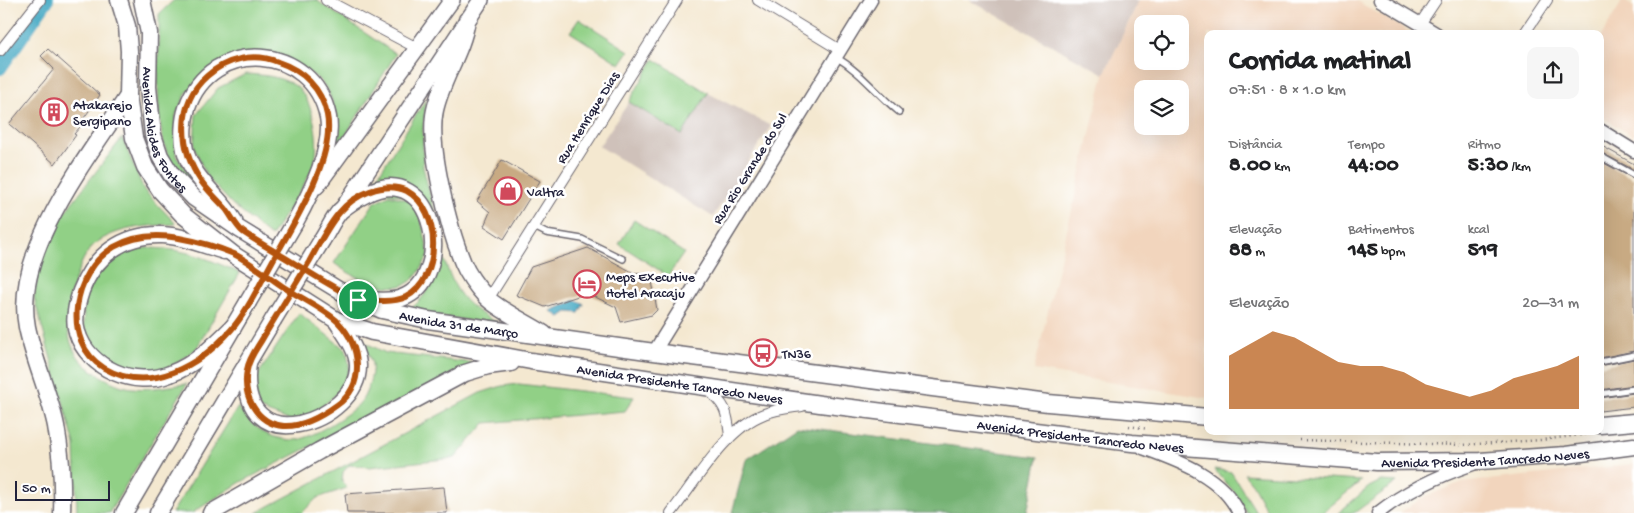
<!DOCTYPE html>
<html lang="pt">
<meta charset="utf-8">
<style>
body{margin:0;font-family:"Gochi Hand",sans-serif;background:#f6f6f6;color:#202124;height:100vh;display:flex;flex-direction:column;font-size:19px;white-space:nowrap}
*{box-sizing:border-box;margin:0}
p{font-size:16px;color:#757577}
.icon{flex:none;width:28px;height:28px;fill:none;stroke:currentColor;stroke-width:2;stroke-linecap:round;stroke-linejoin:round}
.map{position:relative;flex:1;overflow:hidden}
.sheet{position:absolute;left:1204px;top:30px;width:400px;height:405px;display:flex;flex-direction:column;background:#fff;border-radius:10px;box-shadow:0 5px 20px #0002}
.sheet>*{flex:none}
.fabs{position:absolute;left:1134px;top:15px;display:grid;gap:10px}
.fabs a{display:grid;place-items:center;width:55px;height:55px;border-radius:10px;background:#fff;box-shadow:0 5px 20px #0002;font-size:25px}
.scale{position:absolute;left:15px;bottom:12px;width:95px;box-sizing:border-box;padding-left:5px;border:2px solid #22223b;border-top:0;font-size:14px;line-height:18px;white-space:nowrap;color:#22223b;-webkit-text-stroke:4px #fff;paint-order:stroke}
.pin{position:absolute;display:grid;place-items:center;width:42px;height:42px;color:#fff;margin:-21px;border:2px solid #fff;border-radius:50%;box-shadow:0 1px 5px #0007}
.round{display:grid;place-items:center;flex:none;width:52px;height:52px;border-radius:10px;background:#f6f6f6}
.summary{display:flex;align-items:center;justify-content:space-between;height:85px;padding:0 25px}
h1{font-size:28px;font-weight:800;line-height:38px}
.metrics{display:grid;grid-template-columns:repeat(3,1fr);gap:8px;height:85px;padding:5px 25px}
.metrics div{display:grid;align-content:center}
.metrics b{font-size:21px;font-weight:800}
.metrics small{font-size:14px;font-weight:400}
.metrics p{font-size:14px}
.chart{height:140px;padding:10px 25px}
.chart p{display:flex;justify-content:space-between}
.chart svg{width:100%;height:90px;margin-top:5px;fill:#b45309;opacity:.7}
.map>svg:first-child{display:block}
</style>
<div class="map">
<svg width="1634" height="513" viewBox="0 0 1634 513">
<rect width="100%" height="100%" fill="#fff"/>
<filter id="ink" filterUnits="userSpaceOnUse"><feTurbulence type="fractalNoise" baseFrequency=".02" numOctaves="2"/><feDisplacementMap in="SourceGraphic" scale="10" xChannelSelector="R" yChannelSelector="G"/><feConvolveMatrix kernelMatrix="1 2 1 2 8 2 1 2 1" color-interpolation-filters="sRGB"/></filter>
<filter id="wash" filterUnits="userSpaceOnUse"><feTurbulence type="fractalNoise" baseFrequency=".0096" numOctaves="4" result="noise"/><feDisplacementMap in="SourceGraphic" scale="20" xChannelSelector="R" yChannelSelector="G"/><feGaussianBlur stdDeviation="1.12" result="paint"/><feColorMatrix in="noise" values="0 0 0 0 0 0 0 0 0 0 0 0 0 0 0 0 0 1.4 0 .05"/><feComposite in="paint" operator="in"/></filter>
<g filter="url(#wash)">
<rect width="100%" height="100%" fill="#f4e8d0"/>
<g fill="#f2d5bd" fill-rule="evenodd">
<path d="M 1139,0 L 1355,0 L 1413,34 L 1208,34 L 1207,398 L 1034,370 L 1104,74 ZM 1142,24 L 1180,24 L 1180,61 L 1142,61 ZM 1142,89 L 1180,89 L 1180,126 L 1142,126 Z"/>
<polygon points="1623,0 1634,7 1634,137 1600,116 1600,38"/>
<polygon points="1634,464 1634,513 1399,513 1426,496 1460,483"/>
</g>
<g fill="#cfc1ba">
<polygon points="969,0 1139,0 1104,74"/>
<polygon points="708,93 771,126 713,217 599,146 629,102 682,135"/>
</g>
<g fill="#91d086" stroke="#5a7960">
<path d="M 174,0 L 316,0 L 396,54 L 337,149 C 337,122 337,89 310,73 C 296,64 276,59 260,53 L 187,92 L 176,115 L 176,156 L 193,179 L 213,201 C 197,189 179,177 170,159 C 152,126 160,52 159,14 Z"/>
<polygon points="579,19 629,51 620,64 570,32"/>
<polygon points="654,59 708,93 682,135 629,102"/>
<path d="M 246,74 C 263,75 279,76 294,85 C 313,96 320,141 315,160 C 309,182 283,216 271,237 L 232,204 L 207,177 L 194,147 L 196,115 L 218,88 Z"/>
<polygon points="426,99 423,130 423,167 436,218 423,199 369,190"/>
<path d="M 122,138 L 144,190 L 176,224 C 150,226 122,226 99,241 C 85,249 79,269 74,283 C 67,302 64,331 74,350 C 82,367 105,380 122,386 C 143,392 166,386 187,384 L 109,513 L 77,513 L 75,445 L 34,298 L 40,263 L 54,226 Z"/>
<path d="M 389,195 L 417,202 L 429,254 C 425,261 421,271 415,277 C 396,300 352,277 334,263 L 374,203 Z"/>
<polygon points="634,220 684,253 668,276 619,244"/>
<path d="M 143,248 C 184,248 204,257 240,273 L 196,349 L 170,367 L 147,373 L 113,368 L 83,340 L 84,295 L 106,260 L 126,252 Z"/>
<path d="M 441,250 C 455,292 461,304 501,325 L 406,312 C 430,296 434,277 441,250 Z"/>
<path d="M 299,313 L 346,350 C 347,356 350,364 349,369 C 342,397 317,411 294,422 L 259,409 L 253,382 Z"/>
<path d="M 360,340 L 386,353 L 474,363 L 241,482 L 192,513 L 172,513 L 238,407 C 252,426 267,439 292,440 C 308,441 347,416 359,404 C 366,397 374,374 372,364 C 370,356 364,347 360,340 Z"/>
<polygon points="519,384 634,397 625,411 485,423 455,458 369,467 349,465 343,472 342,482 347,488 317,498 302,513 256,513 480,393 502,386"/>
<polygon points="1214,469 1231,472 1257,513 1247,513 1235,493"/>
<polygon points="1244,474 1361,481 1322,513 1268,513 1253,485"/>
<polygon points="1381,481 1397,482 1354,513 1338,513 1369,487"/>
</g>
<polygon fill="#74b273" stroke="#4b6a57" points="797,426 1038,457 1027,513 732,513 746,460"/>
<polygon fill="#42a7c2" stroke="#32647e" points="576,300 584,304 579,313 567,312 560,317 551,311"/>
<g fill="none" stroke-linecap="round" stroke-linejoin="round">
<polyline stroke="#42a7c2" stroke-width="14" points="0,68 47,0"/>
</g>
<g id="blocks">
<g fill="#c8aa83">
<polygon points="48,49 100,95 84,118 86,120 74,134 76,135 55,164 9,124 54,69 41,56"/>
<polygon points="1600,145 1634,164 1634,170 1600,152"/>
<polygon points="502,160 540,181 504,239 484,226 490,212 477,201"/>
<polygon points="1600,161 1634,179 1634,351 1600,358"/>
<polygon points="588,248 634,273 651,275 657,310 652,315 621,322 616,307 587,293 545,307 516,295 531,267"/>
<polygon points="1634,359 1634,385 1600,390 1600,366"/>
<polygon points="1634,393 1634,407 1600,411 1600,398"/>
<polygon points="444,487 447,513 347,513 345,494"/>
</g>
</g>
</g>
<g filter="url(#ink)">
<use href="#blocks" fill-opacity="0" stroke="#6c676f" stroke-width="1"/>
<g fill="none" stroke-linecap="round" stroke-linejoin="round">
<g stroke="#6c676f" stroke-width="8">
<g id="service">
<path d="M 836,57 C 861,72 877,94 899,112"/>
<polyline points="1600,156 1634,175"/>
<polyline points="534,227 546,233 582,239 623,259"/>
<polyline points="1600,362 1634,355"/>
<polyline points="1600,394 1634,389"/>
</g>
</g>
<g stroke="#6c676f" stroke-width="12">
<g id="minor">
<polyline points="326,0 417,48"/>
<polyline points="758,0 840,50"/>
<polyline points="1420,24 1436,0"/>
<polyline points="1524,34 1547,0"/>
<polyline points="0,51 40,0"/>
<polyline points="488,299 677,0"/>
<path d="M 706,388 C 726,405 727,411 730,436"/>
<path d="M 671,513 C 696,481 726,428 764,414 C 776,409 789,408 802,406"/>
</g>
</g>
<g stroke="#6c676f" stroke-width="15">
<g id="tertiary">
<polyline points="1380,0 1437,34"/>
<polyline points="1600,130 1634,151"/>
<polyline points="654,352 871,0"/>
<path d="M 1143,448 C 1179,461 1222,476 1239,513"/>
<path d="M 1378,513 C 1407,490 1438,476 1473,464"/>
</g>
</g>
<g stroke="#6c676f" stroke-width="18">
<g id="secondary">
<polyline points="317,186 452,0"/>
<polyline points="343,208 481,0"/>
</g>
</g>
<g stroke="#6c676f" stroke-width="19">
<g id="primary">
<path id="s1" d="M 119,0 L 127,26 L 129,51 L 128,96 L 134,138 L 145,167 L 160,190 L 183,215 L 234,255 L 336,320 L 372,332 L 531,361 L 820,404 L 1132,443 L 1377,462 L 1480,461 L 1566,455 L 1634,446"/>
<path id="s2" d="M 142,0 L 149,33 L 148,87 L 153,135 L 160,156 L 171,174 L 194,198 L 239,229 L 340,291 L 382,310 L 428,320 L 654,352 L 1048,403 L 1208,417"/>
<path d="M 467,20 C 462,52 442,78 435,110 C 427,145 449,229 463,263 C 468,275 477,287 486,297 C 497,309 529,324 544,334"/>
<path d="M 234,221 C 219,195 193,180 185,150 C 182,137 183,120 187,108 C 211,36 313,43 328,117 C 334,148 309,197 294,224"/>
<path d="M 322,240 C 328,231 333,219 340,211 C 347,205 358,198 366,194 C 435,158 457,277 402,298 C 392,302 379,301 368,300"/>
<path d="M 224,251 C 204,245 183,236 162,235 C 123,234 94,256 81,291 C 77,303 73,320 77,332 C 88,369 135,388 170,374 C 195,365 215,345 233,327"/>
<path d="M 248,363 C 235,467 360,421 358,365 C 357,348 345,334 336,320"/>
<polyline points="1600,425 1634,422"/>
<path d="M 62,513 C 63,484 61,454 56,426 C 49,392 34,361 27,327 C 12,252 88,157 128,96"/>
<polyline points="124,513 248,302"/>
<polyline points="158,513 273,320"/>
<polyline points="211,513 319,451 465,373 488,366 511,363"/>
</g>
</g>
<g stroke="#6c676f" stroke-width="2.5" stroke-dasharray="1 4" stroke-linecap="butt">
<polyline points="1129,426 1148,429"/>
<polyline points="1300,440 1461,445 1541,440 1589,434"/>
</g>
<use href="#service" stroke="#fff" stroke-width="5"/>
<use href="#minor" stroke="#fff" stroke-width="10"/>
<use href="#tertiary" stroke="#fff" stroke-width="12"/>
<use href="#secondary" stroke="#fff" stroke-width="15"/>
<use href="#primary" stroke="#fff" stroke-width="16"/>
<g stroke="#6c676f" stroke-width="19" stroke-linecap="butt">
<g id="primary-bridge">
<polyline points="248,302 294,224"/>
<polyline points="273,320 322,240"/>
</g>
</g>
<use href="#primary-bridge" stroke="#fff" stroke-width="16"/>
</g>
</g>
<g fill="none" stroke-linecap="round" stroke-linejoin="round" filter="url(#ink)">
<g stroke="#fff" stroke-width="10">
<path id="route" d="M 358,300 C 333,288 309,272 284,257 C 271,249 256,241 243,232 C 236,226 232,217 226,209 C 218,200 208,191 201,181 C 179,149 176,103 207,76 C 226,59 253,52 278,62 C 302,70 322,88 327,115 C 335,155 299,214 280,248 C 264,274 251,307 231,330 C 200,365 150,395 104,368 C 60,341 73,271 114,247 C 133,236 157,234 179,238 C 196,241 217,247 234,254 C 250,262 266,275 282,286 C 297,296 326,310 338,322 C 361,346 366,385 337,405 C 322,416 303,427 284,426 C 256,424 242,395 247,370 C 249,357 258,347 264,336 C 279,311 294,287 309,262 C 318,246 327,227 339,213 C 354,195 384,180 407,191 C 442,210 442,279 406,297 C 392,303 373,301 358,300"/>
</g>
<use href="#route" stroke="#b45309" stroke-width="6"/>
</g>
<defs>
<g id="building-ring" transform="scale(1.4375)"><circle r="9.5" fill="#fff" stroke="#d1495b" stroke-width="1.5"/><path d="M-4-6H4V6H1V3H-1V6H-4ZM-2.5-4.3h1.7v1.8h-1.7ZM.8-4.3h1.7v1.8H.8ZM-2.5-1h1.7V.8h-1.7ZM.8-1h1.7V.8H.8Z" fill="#d1495b"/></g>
<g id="shop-ring" transform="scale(1.4375)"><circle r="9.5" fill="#fff" stroke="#d1495b" stroke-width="1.5"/><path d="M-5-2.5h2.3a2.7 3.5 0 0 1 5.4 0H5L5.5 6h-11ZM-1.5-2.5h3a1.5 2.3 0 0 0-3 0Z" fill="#d1495b"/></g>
<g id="hotel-ring" transform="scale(1.4375)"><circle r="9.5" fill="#fff" stroke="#d1495b" stroke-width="1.5"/><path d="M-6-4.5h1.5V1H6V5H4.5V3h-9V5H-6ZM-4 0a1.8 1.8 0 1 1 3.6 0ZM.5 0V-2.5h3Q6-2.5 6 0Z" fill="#d1495b"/></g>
<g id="bus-ring" transform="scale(1.4375)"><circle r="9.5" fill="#fff" stroke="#d1495b" stroke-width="1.5"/><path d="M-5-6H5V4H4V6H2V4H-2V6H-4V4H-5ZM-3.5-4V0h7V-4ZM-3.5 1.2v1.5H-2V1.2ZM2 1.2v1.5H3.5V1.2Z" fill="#d1495b"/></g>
</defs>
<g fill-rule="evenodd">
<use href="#building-ring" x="54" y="112"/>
<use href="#shop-ring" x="508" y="191"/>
<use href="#hotel-ring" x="587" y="284"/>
<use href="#bus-ring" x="763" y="353"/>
</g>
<g text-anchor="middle" stroke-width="5" stroke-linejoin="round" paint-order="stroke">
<g font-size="14" fill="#22223b" stroke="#fff" text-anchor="start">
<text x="73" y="109">Atakarejo<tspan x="73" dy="16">Sergipano</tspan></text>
<text x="527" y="196">Valtra</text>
<text x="606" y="281">Meps Executive<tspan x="606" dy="16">Hotel Aracaju</tspan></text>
<text x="782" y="358">TN36</text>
</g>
<g font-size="14" fill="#22223b" stroke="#fff">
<text transform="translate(587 117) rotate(-58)" y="5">Rua Henrique Dias</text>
<text dy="5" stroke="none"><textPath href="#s2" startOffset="134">Avenida Alcides Fontes</textPath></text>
<text transform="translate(749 168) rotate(-58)" y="5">Rua Rio Grande do Sul</text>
<text dy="5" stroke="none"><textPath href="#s2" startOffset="510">Avenida 31 de Março</textPath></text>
<text dy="5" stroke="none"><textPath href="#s1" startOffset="768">Avenida Presidente Tancredo Neves</textPath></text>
<text dy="5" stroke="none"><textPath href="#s1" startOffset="1172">Avenida Presidente Tancredo Neves</textPath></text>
<text dy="5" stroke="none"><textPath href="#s1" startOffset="1578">Avenida Presidente Tancredo Neves</textPath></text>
</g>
</g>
</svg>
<div class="fabs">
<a><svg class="icon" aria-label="locate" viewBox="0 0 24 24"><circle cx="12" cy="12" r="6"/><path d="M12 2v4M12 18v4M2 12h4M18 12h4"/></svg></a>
<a><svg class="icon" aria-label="layers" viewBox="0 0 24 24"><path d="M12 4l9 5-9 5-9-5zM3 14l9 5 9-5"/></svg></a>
</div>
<div class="scale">50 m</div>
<div class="pin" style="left:358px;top:300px;background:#1e9e55"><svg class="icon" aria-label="arrive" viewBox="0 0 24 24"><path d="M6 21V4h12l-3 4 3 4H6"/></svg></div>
<section class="sheet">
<div class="summary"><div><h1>Corrida matinal</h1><p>07:51 · 8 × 1.0 km</p></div><a class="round"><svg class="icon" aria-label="share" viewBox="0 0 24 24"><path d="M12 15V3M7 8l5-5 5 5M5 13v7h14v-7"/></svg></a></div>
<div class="metrics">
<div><p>Distância</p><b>8.00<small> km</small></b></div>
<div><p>Tempo</p><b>44:00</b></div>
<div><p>Ritmo</p><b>5:30<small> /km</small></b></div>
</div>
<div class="metrics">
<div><p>Elevação</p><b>88<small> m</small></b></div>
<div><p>Batimentos</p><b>145<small> bpm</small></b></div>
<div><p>kcal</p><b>519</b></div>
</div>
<div class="chart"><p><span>Elevação</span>20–31 m</p>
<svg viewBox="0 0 160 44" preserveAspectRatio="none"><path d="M0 44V18L10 12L20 6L30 9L40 15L50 21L60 23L70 23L80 26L90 32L100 35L110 38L120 35L130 29L140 26L150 23L160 18V44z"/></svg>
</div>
</section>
</div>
